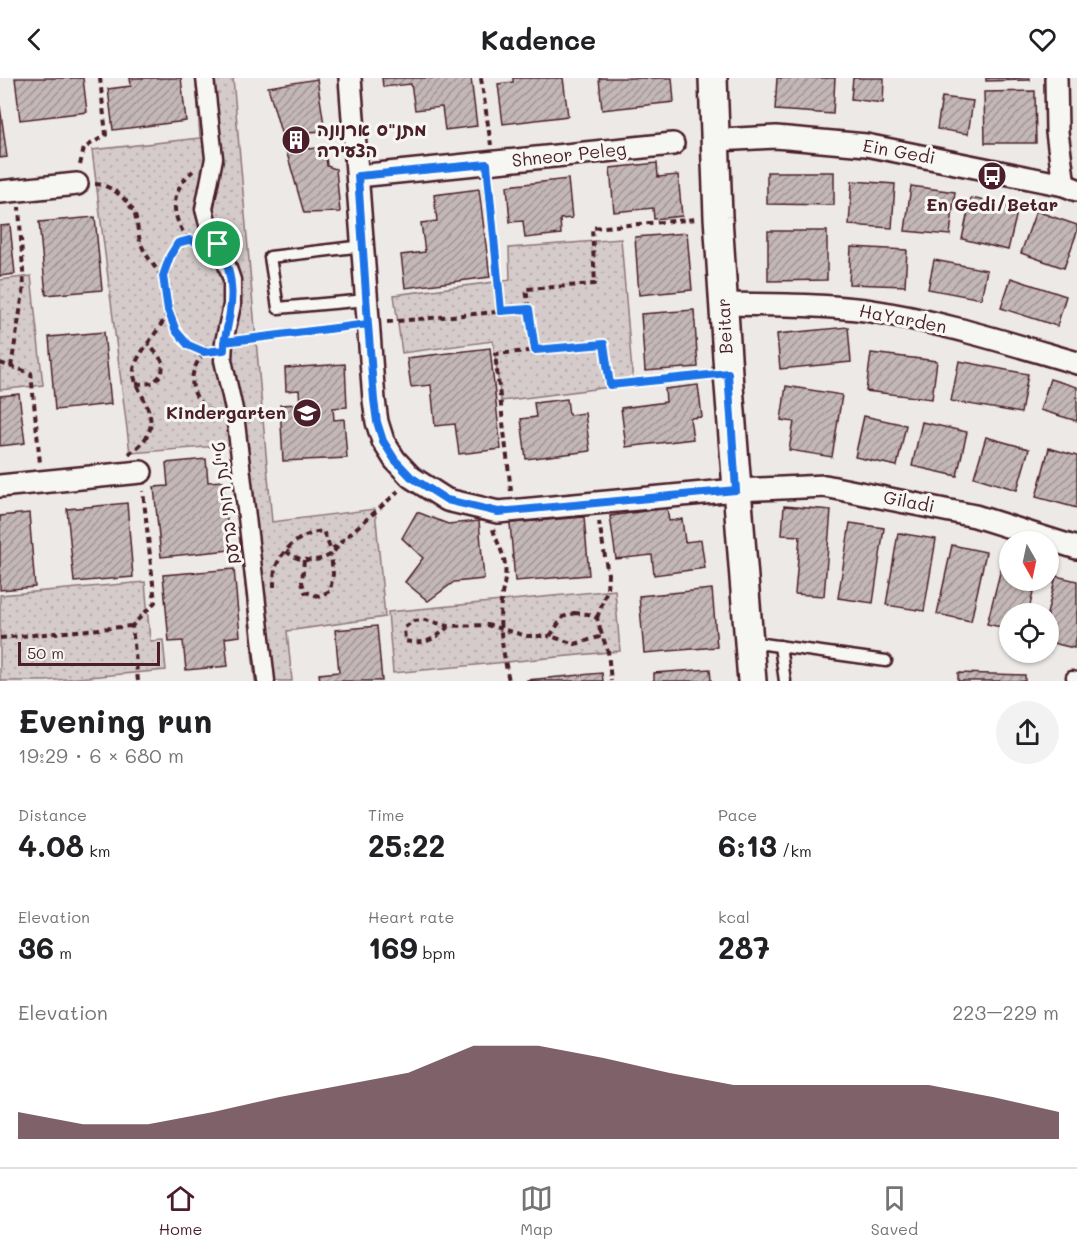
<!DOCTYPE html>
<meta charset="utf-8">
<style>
body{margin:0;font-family:Mali,"Playpen Sans Hebrew",sans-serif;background:#f2f2f2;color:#202124;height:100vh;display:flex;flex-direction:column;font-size:22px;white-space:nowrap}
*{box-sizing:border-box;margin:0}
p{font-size:20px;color:#757577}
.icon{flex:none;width:33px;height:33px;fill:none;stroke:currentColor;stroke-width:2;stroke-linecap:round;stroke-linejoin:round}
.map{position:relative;height:603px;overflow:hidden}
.details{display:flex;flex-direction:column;background:#fff;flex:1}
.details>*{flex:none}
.needle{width:39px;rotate:171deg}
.fabs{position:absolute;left:999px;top:453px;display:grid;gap:12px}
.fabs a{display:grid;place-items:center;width:60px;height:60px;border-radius:50%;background:#fff;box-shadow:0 2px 4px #0004;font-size:30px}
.scale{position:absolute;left:18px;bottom:15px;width:142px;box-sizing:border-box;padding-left:6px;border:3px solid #4a1f2b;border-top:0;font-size:16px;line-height:21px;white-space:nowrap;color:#4a1f2b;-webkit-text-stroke:4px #f6f6f2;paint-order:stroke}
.pin{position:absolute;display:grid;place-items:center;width:51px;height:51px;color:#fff;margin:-26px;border:3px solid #fff;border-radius:50%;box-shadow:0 2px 6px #0007}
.round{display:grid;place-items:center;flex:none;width:63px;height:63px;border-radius:32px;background:#f2f2f2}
.head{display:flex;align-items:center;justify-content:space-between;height:102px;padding:0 18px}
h1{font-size:33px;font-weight:800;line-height:45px}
.figures{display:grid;grid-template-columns:repeat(3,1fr);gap:9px;height:102px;padding:6px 18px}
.figures div{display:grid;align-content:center}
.figures b{font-size:30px;font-weight:800}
.figures small{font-size:16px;font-weight:400}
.figures p{font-size:16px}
.chart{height:168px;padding:12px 18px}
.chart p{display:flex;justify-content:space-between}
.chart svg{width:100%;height:108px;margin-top:6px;fill:#4a1f2b;opacity:.7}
header{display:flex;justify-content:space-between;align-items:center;height:78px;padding:0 18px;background:#fff;font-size:27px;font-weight:800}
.dock{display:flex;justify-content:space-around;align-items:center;height:84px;border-top:2px solid #e0e0e0;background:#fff;font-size:16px;color:#757577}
.dock a{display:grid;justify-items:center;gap:3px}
.dock .on{color:#4a1f2b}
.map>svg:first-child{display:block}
</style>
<header><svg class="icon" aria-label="back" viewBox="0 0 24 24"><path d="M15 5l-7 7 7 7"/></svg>Kadence<svg class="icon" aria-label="heart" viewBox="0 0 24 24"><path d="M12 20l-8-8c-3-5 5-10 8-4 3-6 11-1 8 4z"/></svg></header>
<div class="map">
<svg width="1077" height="603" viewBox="0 0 1077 603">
<defs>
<pattern id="park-dots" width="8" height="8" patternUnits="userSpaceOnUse" patternTransform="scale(1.5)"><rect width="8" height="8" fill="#d4cbca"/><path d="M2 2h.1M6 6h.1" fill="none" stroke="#b8aeae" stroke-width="1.8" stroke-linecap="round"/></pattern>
<pattern id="building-hatch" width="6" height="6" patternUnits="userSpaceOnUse" patternTransform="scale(1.5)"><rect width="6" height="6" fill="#c4b7b7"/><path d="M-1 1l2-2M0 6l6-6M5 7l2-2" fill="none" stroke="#a19495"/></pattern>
</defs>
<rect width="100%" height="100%" fill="#ece9e6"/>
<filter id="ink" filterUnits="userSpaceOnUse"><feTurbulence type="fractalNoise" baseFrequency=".0167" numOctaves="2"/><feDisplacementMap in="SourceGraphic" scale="12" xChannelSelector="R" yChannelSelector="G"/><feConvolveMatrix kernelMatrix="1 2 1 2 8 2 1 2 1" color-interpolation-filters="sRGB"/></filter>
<g filter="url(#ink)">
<g fill="url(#park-dots)" stroke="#8f757a" stroke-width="1.5">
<polygon points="196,0 233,0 272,444 375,431 385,539 287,553 292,603 255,603 231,367 130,375 92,72 200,60"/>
<polygon points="621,161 633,306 501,323 493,263 402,275 394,217 510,202 509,170"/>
<polygon points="31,198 43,307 0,312 0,202"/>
<polygon points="145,504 150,563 163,562 166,592 45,603 0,603 0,517"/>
<polygon points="615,512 620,573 393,595 388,534"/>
</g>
<g fill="url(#building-hatch)" stroke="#4a1f2b" stroke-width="1.5">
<polygon points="15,0 83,0 87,34 20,42"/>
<polygon points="130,0 181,0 186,43 113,52 108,11 131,8"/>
<polygon points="382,0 471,0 477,48 445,52 442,29 415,32 411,6 383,9"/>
<polygon points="513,0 563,0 568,38 503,46 498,6 513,4"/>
<polygon points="599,0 672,0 674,24 602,32"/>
<polygon points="777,0 835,0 833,36 775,32"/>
<polygon points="853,0 884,0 883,25 851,21"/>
<polygon points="986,0 1030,0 1030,2 986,3"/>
<polygon points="317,1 325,53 307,54 309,71 325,69 327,88 336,91 340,134 304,135 268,9"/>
<polygon points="1035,13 1036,65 985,65 984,14"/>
<polygon points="942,19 973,23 968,56 937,51"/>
<polygon points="0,28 7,79 0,80"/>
<polygon points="657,85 658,99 678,97 682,138 654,141 653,130 614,134 610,90"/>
<polygon points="767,94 834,94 834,127 767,126"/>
<polygon points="568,101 572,140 560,141 561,156 525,160 523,143 510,144 507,108"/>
<polygon points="852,103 895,106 892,150 849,147"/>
<polygon points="911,108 955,114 950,157 905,153"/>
<polygon points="479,111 490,199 405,210 401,177 425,174 421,145 437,143 434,117"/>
<polygon points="971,120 1018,130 1008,172 962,161"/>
<polygon points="1036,133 1077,147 1077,154 1064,190 1021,175"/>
<polygon points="95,139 102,212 46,217 39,144"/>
<polygon points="10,147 15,196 0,198 0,148"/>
<polygon points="768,153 827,153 827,202 768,203"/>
<polygon points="687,155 692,212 639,217 635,159"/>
<polygon points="851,169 907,172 905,208 849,206"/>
<polygon points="934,182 987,192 981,221 928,211"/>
<polygon points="1011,200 1066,218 1057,248 1001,230"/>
<polygon points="694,232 698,289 645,293 641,236"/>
<polygon points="848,249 851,284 780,291 777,256"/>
<polygon points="104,254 111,326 55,332 49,259"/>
<polygon points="490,270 501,371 459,376 455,346 435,348 431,307 411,309 407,280"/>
<polygon points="871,275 937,283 932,321 866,313"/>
<polygon points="959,283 1028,296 1021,335 951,323"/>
<polygon points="345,286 347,329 333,330 334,342 344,341 347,380 283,383 280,327 300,326 299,312 286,313 285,290"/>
<polygon points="1050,301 1077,309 1077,343 1040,332"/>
<polygon points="698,307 702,339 690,340 693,361 626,369 621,330 666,324 665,311"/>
<polygon points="786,308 842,317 832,379 789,372 794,344 781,342"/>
<polygon points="19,316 25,365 0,368 0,318"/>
<polygon points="567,321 569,337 585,335 590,373 526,381 521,341 536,339 534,325"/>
<polygon points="864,338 906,347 897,388 855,379"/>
<polygon points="922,344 967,354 957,398 912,388"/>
<polygon points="986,359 1029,371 1017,412 974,399"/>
<polygon points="1049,370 1077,378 1077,430 1036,419"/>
<polygon points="206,381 208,404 223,403 230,472 161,479 154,409 168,408 166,385"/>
<polygon points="127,425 133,499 74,504 67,431"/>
<polygon points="784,428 831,432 824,518 795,516 800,458 782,457"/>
<polygon points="667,430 669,443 682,441 685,464 701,462 705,490 654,497 652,477 616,481 610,438"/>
<polygon points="417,434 448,446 479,443 484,501 454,504 428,523 405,504 423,480 402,460"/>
<polygon points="29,435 35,509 0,512 0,438"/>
<polygon points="584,439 589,497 515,503 510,445"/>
<polygon points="850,445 884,450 873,525 838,520"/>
<polygon points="898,455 936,461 924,533 886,527"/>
<polygon points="952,467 986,474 971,543 937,536"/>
<polygon points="1004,479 1010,481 1010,502 1036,502 1028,536 1010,536 1010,551 987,546"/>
<polygon points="234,491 240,558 225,560 228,588 186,592 183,563 169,564 163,497"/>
<polygon points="1056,498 1077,503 1077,557 1074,570 1048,564 1048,536 1047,536"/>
<polygon points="712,511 717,569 644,575 639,518"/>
<polygon points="377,548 382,603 320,603 319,596 339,594 335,552"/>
<polygon points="710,591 711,603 651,603 654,603 654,595"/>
<polygon points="602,595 603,603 527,603 527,602"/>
<polygon points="958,595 1025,597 1025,603 958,603"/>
</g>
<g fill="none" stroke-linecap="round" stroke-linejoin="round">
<g stroke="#4a1f2b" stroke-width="15">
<g id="service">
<polyline points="363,168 270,179 278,230 367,222"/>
<polyline points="750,564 886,583"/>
<polyline points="780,568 785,603"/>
<polyline points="1072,599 1077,600"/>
</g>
</g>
<g stroke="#4a1f2b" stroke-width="21">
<polyline id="pedestrian" points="205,0 214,80 204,131 209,150 222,173 232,202 232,227 224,264 223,282 235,336 266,603"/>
</g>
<g stroke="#4a1f2b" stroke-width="26">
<g id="minor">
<polyline points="350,0 374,322 377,344 383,363 395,382 411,399 447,422 498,434 736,412 825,408 975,438 1077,470"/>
<polyline points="1056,0 1057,54 1064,107"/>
<polyline points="717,62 776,59 866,67 1064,107 1077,112"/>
<polyline points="358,98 673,66"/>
<polyline points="0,114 77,106"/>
<path d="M 724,226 C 771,227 818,226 865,232 C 936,242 1008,265 1077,285"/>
<polyline points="0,408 141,394"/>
</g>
</g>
<g stroke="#4a1f2b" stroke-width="32">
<polyline id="tertiary" points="713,0 718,139 728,295 752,603"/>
</g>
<g stroke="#4a1f2b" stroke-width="4" stroke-dasharray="6 4.5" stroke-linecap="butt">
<polyline points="481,0 491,67"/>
<polyline points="80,87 84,70 106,57 100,0"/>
<polyline points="489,104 501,233"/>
<path d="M 95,106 C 109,106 125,119 132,131 C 138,139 137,156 141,166 C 149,186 165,195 167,218 C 167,222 169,228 168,232 C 165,248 135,276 134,292 C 133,301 138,309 142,317 C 156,346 154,357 129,376"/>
<path d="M 189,162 C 170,139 169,113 193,93"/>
<polyline points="163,198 170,178 178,165 190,162"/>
<path d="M 169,233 C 177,255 183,267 205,274"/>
<polyline points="387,244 529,231"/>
<polyline points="241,262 349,248"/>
<polyline points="535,272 526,211 595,206 592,150 697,141"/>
<path d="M 204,275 C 184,298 190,324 218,337"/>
<polyline points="0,285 31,295 40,385"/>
<polyline points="11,289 24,209 19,129"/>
<polyline points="136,306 153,305 162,296 163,284 148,265"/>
<polyline points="511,413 495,276 604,266 610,307 706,297"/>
<path d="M 493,451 C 496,463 504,475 505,487 C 507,502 502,510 501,524 C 498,550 504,577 509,603"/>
<path d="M 286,473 C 298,484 316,485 330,477 C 335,474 338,467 342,463 C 360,446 380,431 398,413"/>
<polyline points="304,482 302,504 305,514 319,518 330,513 333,496 331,476"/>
<path d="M 274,509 C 274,503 274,495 276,489 C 282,470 303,455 323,453 L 331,472 L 336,468"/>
<polygon points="574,535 588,536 597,540 600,550 599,559 575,566 550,558 563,539"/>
<polyline points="597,540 607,512 608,496 599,444"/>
<path d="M 449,548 C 434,562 426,567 405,563 L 404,550 L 413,543 L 425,542 L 449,548 L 487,547 L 527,558 L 550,558"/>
<polyline points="600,551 608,574 611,603"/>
<polyline points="0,560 132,548"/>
<polyline points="138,603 132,548 155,524 143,413"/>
</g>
<use href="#service" stroke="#f6f6f2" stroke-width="10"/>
<use href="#pedestrian" stroke="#f6f6f2" stroke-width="16"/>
<use href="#minor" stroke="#f6f6f2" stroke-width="21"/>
<use href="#tertiary" stroke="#f6f6f2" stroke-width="27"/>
</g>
</g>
<g fill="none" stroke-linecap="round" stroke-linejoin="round" filter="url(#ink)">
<g stroke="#fff" stroke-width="12">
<path id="route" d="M 218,166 L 189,162 L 178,165 L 170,178 L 163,198 L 168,232 L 176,253 L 188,267 L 204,274 L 224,272 L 224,264 L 368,246 L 374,322 L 377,344 L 383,363 L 395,382 L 411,399 L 447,422 L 498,434 L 736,412 L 728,295 L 610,307 L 604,266 L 535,272 L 529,231 L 501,233 L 487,86 L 358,98 L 368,246 L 224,264 C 233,227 237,200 218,166"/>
</g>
<use href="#route" stroke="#1a73e8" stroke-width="8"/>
</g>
<defs>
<g id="building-disc" transform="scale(1.5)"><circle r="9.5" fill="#4a1f2b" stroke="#f6f6f2"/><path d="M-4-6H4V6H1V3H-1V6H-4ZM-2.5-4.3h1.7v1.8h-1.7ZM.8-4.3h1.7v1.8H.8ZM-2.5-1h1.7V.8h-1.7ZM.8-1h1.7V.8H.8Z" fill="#fff"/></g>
<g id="bus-disc" transform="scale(1.5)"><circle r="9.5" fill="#4a1f2b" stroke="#f6f6f2"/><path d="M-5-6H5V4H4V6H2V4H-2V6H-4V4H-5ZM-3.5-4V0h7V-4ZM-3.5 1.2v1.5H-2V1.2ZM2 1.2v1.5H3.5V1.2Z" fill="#fff"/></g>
<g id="school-disc" transform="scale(1.5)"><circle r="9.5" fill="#4a1f2b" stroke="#f6f6f2"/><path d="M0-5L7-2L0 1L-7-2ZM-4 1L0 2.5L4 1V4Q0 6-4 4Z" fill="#fff"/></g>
</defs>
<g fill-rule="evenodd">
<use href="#building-disc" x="296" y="62"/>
<use href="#bus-disc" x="992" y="98"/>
<use href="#school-disc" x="307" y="335"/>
</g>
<g text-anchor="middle" stroke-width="6" stroke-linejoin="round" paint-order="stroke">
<g font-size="18" font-weight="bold" fill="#4a1f2b" stroke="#f6f6f2" text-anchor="start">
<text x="317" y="58">מתנ"ס ארנונה<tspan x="317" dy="21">הצעירה</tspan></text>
<text x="992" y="133" text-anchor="middle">En Gedi/Betar</text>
<text x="286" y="341" text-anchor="end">Kindergarten</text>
</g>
<g font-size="18" fill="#4a1f2b" stroke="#f6f6f2">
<text transform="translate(899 74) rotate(10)" y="6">Ein Gedi</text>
<text transform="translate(569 77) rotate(-6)" y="6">Shneor Peleg</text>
<text transform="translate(903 241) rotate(11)" y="6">HaYarden</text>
<text transform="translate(725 248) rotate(-93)" y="6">Beitar</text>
<text transform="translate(909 424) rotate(11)" y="6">Giladi</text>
<text transform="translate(226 425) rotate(-97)" y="6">טיילת רותי ברעם</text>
</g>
</g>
</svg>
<div class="fabs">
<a><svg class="needle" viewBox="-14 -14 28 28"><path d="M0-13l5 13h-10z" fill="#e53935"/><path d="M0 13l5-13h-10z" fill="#757577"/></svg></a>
<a><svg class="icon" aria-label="locate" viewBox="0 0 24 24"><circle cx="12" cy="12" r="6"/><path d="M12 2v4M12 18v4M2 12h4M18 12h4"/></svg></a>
</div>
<div class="scale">50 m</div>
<div class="pin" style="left:218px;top:166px;background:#1e9e55"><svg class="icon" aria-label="arrive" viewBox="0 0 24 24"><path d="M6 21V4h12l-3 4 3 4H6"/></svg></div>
</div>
<section class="details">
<div class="head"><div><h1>Evening run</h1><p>19:29 · 6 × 680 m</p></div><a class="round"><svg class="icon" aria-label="share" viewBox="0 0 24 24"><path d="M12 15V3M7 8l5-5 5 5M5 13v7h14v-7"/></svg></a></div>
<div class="figures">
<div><p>Distance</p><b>4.08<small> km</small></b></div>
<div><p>Time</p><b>25:22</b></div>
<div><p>Pace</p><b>6:13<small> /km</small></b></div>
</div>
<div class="figures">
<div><p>Elevation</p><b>36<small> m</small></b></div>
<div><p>Heart rate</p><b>169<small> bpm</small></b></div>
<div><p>kcal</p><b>287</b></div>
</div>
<div class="chart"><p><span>Elevation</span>223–229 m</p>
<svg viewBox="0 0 160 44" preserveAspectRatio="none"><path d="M0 44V33L10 38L20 38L30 33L40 27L50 22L60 17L70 6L80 6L90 11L100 17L110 22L120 22L130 22L140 22L150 27L160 33V44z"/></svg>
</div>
</section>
<nav class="dock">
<a class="on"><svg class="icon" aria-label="home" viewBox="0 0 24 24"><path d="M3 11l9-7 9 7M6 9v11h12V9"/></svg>Home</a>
<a><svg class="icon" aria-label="map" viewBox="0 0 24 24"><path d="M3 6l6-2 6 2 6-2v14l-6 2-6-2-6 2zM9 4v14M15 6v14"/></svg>Map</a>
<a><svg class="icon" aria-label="saved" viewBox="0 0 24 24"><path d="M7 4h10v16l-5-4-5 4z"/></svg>Saved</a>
</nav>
